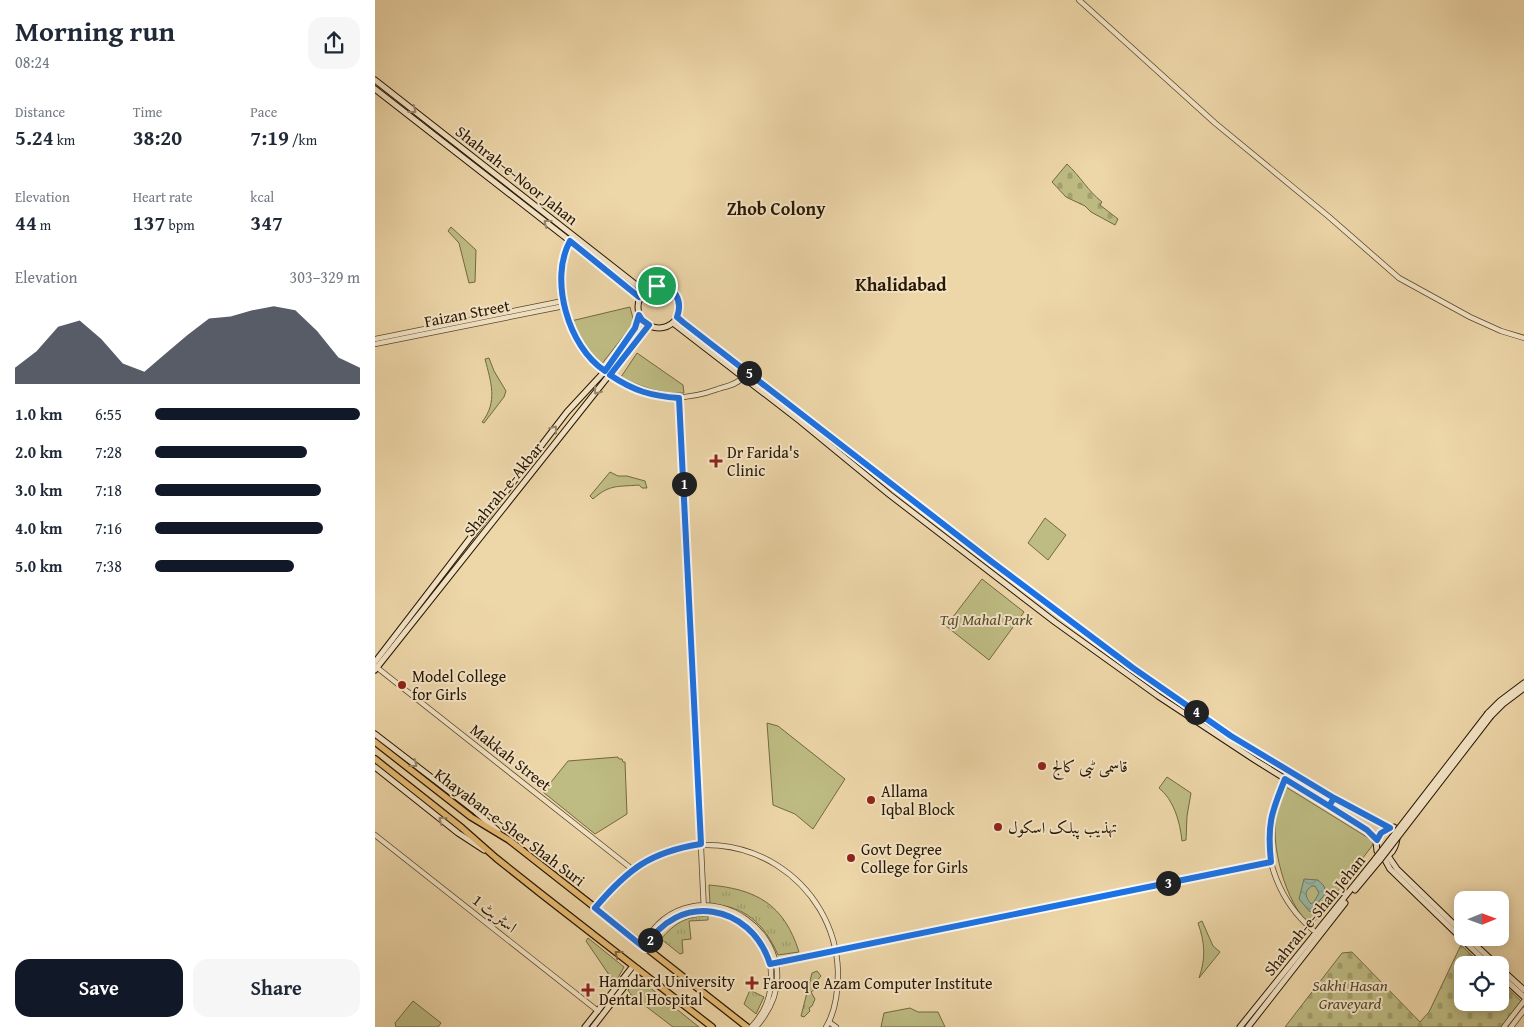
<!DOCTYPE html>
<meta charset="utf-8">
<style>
body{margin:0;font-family:"Gentium Book Plus",Amiri,serif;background:#f6f6f7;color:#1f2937;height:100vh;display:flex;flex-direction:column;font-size:19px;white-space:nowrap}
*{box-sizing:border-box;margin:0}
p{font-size:16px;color:#747a83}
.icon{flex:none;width:28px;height:28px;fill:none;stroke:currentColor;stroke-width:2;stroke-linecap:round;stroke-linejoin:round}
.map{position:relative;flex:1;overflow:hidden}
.drawer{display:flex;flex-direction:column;background:#fff;width:375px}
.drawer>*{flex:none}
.needle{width:32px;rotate:89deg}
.controls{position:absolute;left:1079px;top:891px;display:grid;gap:10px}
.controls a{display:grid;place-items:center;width:55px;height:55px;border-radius:10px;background:#fff;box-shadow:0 2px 12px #0003;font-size:25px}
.pin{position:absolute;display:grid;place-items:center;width:42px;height:42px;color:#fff;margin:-21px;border:2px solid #fff;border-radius:50%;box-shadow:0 1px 5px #0007}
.km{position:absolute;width:25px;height:25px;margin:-12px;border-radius:50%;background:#222;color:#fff;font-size:14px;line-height:25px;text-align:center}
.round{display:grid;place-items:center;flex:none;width:52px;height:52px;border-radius:15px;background:#f6f6f7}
.overview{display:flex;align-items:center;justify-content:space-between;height:85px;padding:0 15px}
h1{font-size:28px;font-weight:700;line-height:38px}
.figures{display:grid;grid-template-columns:repeat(3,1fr);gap:8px;height:85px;padding:5px 15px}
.figures div{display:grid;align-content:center}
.figures b{font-size:21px;font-weight:700}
.figures small{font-size:14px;font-weight:400}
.figures p{font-size:14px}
.chart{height:140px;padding:10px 15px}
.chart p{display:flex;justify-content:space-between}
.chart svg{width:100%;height:90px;margin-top:5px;fill:#111827;opacity:.7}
.cta{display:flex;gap:10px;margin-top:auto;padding:10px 15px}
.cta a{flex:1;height:58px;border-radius:15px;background:#111827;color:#fff;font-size:20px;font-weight:700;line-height:58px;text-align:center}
.cta a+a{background:#f6f6f7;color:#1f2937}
ul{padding:0 15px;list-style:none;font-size:16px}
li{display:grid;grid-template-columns:80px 60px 1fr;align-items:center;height:38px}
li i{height:12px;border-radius:6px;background:#111827}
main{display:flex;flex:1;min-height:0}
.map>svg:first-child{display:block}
</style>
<main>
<section class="drawer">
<div class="overview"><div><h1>Morning run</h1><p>08:24</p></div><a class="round"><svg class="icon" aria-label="share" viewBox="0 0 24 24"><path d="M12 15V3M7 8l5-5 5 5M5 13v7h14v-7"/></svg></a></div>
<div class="figures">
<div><p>Distance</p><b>5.24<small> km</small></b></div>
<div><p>Time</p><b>38:20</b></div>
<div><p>Pace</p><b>7:19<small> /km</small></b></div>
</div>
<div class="figures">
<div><p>Elevation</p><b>44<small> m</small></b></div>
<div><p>Heart rate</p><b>137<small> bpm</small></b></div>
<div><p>kcal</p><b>347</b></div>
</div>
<div class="chart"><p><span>Elevation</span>303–329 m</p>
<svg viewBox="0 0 160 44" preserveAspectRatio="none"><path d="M0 44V36L10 28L20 16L30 13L40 22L50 34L60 38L70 29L80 20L90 12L100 11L110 8L120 6L130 8L140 18L150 31L160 36V44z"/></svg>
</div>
<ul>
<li><b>1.0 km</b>6:55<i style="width:100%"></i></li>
<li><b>2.0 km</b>7:28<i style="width:74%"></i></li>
<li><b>3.0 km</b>7:18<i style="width:81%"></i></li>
<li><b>4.0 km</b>7:16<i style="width:82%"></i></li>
<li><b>5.0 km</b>7:38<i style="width:68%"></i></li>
</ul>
<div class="cta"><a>Save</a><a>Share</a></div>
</section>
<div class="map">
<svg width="1149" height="1027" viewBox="0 0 1149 1027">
<defs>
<pattern id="grass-tufts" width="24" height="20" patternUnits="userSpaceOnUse" patternTransform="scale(1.25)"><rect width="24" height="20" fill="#bebc83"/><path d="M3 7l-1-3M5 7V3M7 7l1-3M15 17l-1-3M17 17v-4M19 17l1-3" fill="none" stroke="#a3a16f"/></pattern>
<pattern id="cemetery-stones" width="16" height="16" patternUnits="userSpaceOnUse" patternTransform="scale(1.25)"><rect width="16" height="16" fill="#bebc83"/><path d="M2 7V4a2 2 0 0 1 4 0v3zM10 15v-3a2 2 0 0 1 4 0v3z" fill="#a3a16f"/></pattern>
<pattern id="water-waves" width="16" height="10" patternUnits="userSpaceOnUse" patternTransform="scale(1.25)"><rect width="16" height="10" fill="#99b9a7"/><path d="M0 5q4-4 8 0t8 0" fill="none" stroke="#849e8e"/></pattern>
</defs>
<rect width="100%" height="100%" fill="#edd6a8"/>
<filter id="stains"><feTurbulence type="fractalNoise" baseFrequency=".004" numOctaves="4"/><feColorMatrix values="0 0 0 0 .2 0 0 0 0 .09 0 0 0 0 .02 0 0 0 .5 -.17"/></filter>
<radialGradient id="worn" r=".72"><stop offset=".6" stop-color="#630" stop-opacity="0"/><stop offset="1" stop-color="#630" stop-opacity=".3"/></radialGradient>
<g fill="url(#grass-tufts)" stroke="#726942">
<path d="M 334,885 C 381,889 409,904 424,952 L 403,955 C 389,923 370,906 335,904 Z"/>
<path d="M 333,916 L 333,920 L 314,921 L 316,939 L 307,940 L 308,953 L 305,954 L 286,939 C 300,923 311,916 333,916 Z"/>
<polygon points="442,971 446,976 438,985 440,989 436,992 440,999 437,1006 434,1008 435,1011 429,1017 426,1016 436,977 437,973"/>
<polygon points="375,990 389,997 381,1014 369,1004"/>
</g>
<g fill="url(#cemetery-stones)" stroke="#726942">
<path d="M 692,164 C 705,176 713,191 727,202 L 725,205 L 743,219 L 740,225 L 716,212 L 710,206 L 691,197 L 677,182 Z"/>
<polygon points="1086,945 1107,965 1088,965 1088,1002 1125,1002 1125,981 1149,1004 1149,1010 1136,1027 910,1027 967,953 977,952 1045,1022 1054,1012"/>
</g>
<g fill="#bebc83" stroke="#726942">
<polygon points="76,227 101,250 100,282 94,283 84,243 73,231"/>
<polygon points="255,307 259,322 258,324 226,365 209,346 196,321"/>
<path d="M 262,353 L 308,385 L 309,393 C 286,394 266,387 246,377 Z"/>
<path d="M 114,358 L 119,371 L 131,391 L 129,397 L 109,423 L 107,422 C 123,402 116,382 110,359 Z"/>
<path d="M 235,472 L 243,476 L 252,476 L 270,481 L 272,488 L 267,488 L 264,485 C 242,487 235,484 218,499 L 215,496 Z"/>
<polygon points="670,518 691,535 673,560 653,543"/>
<polygon points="607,579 649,612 614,660 571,626"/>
<polygon points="392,723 403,726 470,779 438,829 420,814 398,805"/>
<polygon points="243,757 244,759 247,759 248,762 250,762 252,814 220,834 168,792 193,761"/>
<path d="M 792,777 L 816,793 L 812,816 L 811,840 L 807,841 C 805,822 799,800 784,788 Z"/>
<path d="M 911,787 L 1000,842 L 936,926 C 910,904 894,842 902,809 C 903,802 908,794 911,787 Z"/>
<path d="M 827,921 L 838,946 L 845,952 L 824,978 C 831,958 830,943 823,923 Z"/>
<polygon points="213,938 249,967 243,978 239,982 211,941"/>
<polygon points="263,978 324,1027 298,1027 256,995 253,990"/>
<polygon points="38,1001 66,1023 63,1027 21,1027 20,1023"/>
<polygon points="535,1008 543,1012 563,1012 570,1027 506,1027 509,1013"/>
</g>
<path fill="url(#water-waves)" stroke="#6b7864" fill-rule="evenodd" d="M 929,879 L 943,880 L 949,886 L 951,893 L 935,912 L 924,899 ZM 937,886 L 940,886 L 944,893 L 939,902 L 936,904 C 931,898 928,891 937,886 Z"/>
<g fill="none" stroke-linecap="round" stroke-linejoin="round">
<g stroke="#58462a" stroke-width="6">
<g id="tertiary">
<polyline points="704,0 840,123 953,216 1024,278 1095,317 1126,331 1149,338"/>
<path d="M 195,241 C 174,279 193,347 230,371"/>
<polyline points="0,339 188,301"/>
<polyline points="0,344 189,306"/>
<path d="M 235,375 C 271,399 302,404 343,389 C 352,386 361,385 367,378"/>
<polyline points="305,398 329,911"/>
<polyline points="0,666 257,869"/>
<path d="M 910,779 C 905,791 899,803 896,816 C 886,858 906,903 938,930"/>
<polyline points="0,835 223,1011"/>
<path d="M 219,908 C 236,888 255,867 280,856 C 364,819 460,879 463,972 C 463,990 461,1011 451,1027"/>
<path d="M 267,946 C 319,850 454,943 381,1027"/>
<path d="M 270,948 C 306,885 401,909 396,983 C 395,1000 388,1015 376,1027"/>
<polyline points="395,964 896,862"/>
<polyline points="454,1022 461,1027"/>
<polyline points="1129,1027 1149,1001"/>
<polyline points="1136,1027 1149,1010"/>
</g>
</g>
<g stroke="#271600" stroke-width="7">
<g id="secondary">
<polyline points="0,80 269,291"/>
<polyline points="0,89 195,241 265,297"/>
<circle cx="284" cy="307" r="21"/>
<polyline points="303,317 617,562 758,668 856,736 959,798 1015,828"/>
<polyline points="298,323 425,421 515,495 680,622 783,696 880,760 954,806 992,830 1002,840"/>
<polyline points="0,662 192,412 230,371 260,328 264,315"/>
<polyline points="0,670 274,325"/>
<polyline points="1113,713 1125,701 1149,683"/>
<polyline points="1116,716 1128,704 1149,688"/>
<polyline points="0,734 100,811 123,831"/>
<polyline points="0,767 83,833 109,850"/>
<path d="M 1019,827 L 1022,830 C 1023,841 1020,855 1007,858 L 1002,851 L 1001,842 L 1010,830 Z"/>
<polyline points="1013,856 1022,869 1088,933"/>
<polyline points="1009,858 1015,869 1114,965"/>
<polyline points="980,890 1005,860"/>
<polyline points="1093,938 1122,965"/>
<polyline points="1125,968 1149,990"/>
<polyline points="1125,975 1149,997"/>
<polyline points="210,1027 258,966"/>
<polyline points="218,1027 263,969"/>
<polyline points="865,1027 1001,858"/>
<polyline points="873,1027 970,903"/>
</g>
</g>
<g stroke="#271600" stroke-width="8">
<g id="primary">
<polyline points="0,742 96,817 134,840 372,1027"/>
<polyline points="0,759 87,828 121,858 165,893 337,1027"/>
</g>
</g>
<use href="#tertiary" stroke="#f3e4c6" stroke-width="4.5"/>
<use href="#secondary" stroke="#f3e4c6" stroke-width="5"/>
<use href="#primary" stroke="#e6bb74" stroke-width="5.5"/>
<g stroke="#271600" stroke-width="7" stroke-linecap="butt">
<g id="secondary-bridge">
<polyline points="1001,858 1113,713"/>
<polyline points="1005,860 1116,716"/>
</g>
</g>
<use href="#secondary-bridge" stroke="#f3e4c6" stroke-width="5"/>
</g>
<defs><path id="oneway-chevron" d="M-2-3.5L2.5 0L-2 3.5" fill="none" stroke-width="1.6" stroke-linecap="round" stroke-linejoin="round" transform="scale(1.25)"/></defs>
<g stroke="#97876d">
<use href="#oneway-chevron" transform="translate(38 110) rotate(38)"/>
<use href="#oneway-chevron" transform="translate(172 223) rotate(-142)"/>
<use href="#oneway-chevron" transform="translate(222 391) rotate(128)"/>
<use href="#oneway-chevron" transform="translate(179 429) rotate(-53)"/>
<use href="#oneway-chevron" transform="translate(39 764) rotate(38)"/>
<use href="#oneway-chevron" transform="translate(67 820) rotate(-142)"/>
</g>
<use stroke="#86683a" href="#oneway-chevron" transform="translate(243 954) rotate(-142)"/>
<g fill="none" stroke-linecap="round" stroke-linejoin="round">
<g stroke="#fff" stroke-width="10">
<path id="route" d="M 282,286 L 273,288 L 264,297 L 195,241 C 174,279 193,347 230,371 L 260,328 L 264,315 L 267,320 L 274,325 L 235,375 C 259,391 276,396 304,398 L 326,844 C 275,852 253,869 220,908 L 267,946 L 270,948 C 302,891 376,903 395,964 L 896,862 C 892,825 896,813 910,779 L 954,806 L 959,798 L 1015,828 L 1006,833 L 1002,840 L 992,830 L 954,806 L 959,798 L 856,736 L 758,668 L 617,562 L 309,323 L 302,317 C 308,301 300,285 282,286"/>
</g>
<use href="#route" stroke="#1a73e8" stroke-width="6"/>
</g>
<g fill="#8f2418" stroke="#f3e4c6" stroke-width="2">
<path d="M338.5 453.5h5v5h5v5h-5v5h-5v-5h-5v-5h5z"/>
<circle cx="27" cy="685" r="5"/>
<circle cx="667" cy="766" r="5"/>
<circle cx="496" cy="800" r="5"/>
<circle cx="623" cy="827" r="5"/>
<circle cx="476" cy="858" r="5"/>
<path d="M374.5 975.5h5v5h5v5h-5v5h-5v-5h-5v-5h5z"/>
<path d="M210.5 982.5h5v5h5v5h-5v5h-5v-5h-5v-5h5z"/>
</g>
<g text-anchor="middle" stroke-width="4" stroke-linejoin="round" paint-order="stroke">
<g font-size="16" fill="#271600" stroke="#f3e4c6">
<text transform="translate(142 175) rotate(38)" y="6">Shahrah-e-Noor Jahan</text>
<text transform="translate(92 313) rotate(-11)" y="6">Faizan Street</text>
<text transform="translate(128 489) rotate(-51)" y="6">Shahrah-e-Akbar</text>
<text transform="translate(136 757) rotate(38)" y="6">Makkah Street</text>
<text transform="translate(135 827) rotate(37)" y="6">Khayaban-e-Sher Shah Suri</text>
<text transform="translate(120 913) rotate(38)" y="6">اسٹریٹ 1</text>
<text transform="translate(939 915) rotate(-51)" y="6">Shahrah-e-Shah Jehan</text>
</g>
<g font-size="16" fill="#271600" stroke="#f3e4c6" text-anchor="start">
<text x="352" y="458">Dr Farida's<tspan x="352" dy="18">Clinic</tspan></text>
<text x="37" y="682">Model College<tspan x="37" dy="18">for Girls</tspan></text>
<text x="677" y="772">قاسمی ٹبی کالج</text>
<text x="506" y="797">Allama<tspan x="506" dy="18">Iqbal Block</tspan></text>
<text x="633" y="833">تہذیب پبلک اسکول</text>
<text x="486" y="855">Govt Degree<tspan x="486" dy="18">College for Girls</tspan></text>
<text x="224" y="987">Hamdard University<tspan x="224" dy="18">Dental Hospital</tspan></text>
<text x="388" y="989">Farooq e Azam Computer Institute</text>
</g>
<g font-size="16" font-style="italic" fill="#544827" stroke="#f3e4c6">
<text x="611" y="625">Taj Mahal Park</text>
<text x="975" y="991">Sakhi Hasan<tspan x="975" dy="18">Graveyard</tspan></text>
</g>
<g font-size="18" font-weight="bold" fill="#271600" stroke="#f3e4c6">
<text x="401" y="215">Zhob Colony</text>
<text x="526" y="291">Khalidabad</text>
</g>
</g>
<rect width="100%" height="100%" filter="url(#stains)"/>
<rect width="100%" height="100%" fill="url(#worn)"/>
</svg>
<div class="controls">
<a><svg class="needle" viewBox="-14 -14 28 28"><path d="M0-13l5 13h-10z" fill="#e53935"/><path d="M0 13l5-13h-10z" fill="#747a83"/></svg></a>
<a><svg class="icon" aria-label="locate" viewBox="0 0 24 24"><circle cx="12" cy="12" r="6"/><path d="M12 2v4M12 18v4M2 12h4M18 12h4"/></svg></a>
</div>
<div class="pin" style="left:282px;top:286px;background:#1e9e55"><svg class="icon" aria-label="arrive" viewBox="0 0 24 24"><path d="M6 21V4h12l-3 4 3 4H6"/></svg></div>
<b class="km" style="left:309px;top:484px">1</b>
<b class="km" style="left:275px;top:940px">2</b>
<b class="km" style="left:793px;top:883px">3</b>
<b class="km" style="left:821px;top:712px">4</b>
<b class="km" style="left:374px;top:373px">5</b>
</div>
</main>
